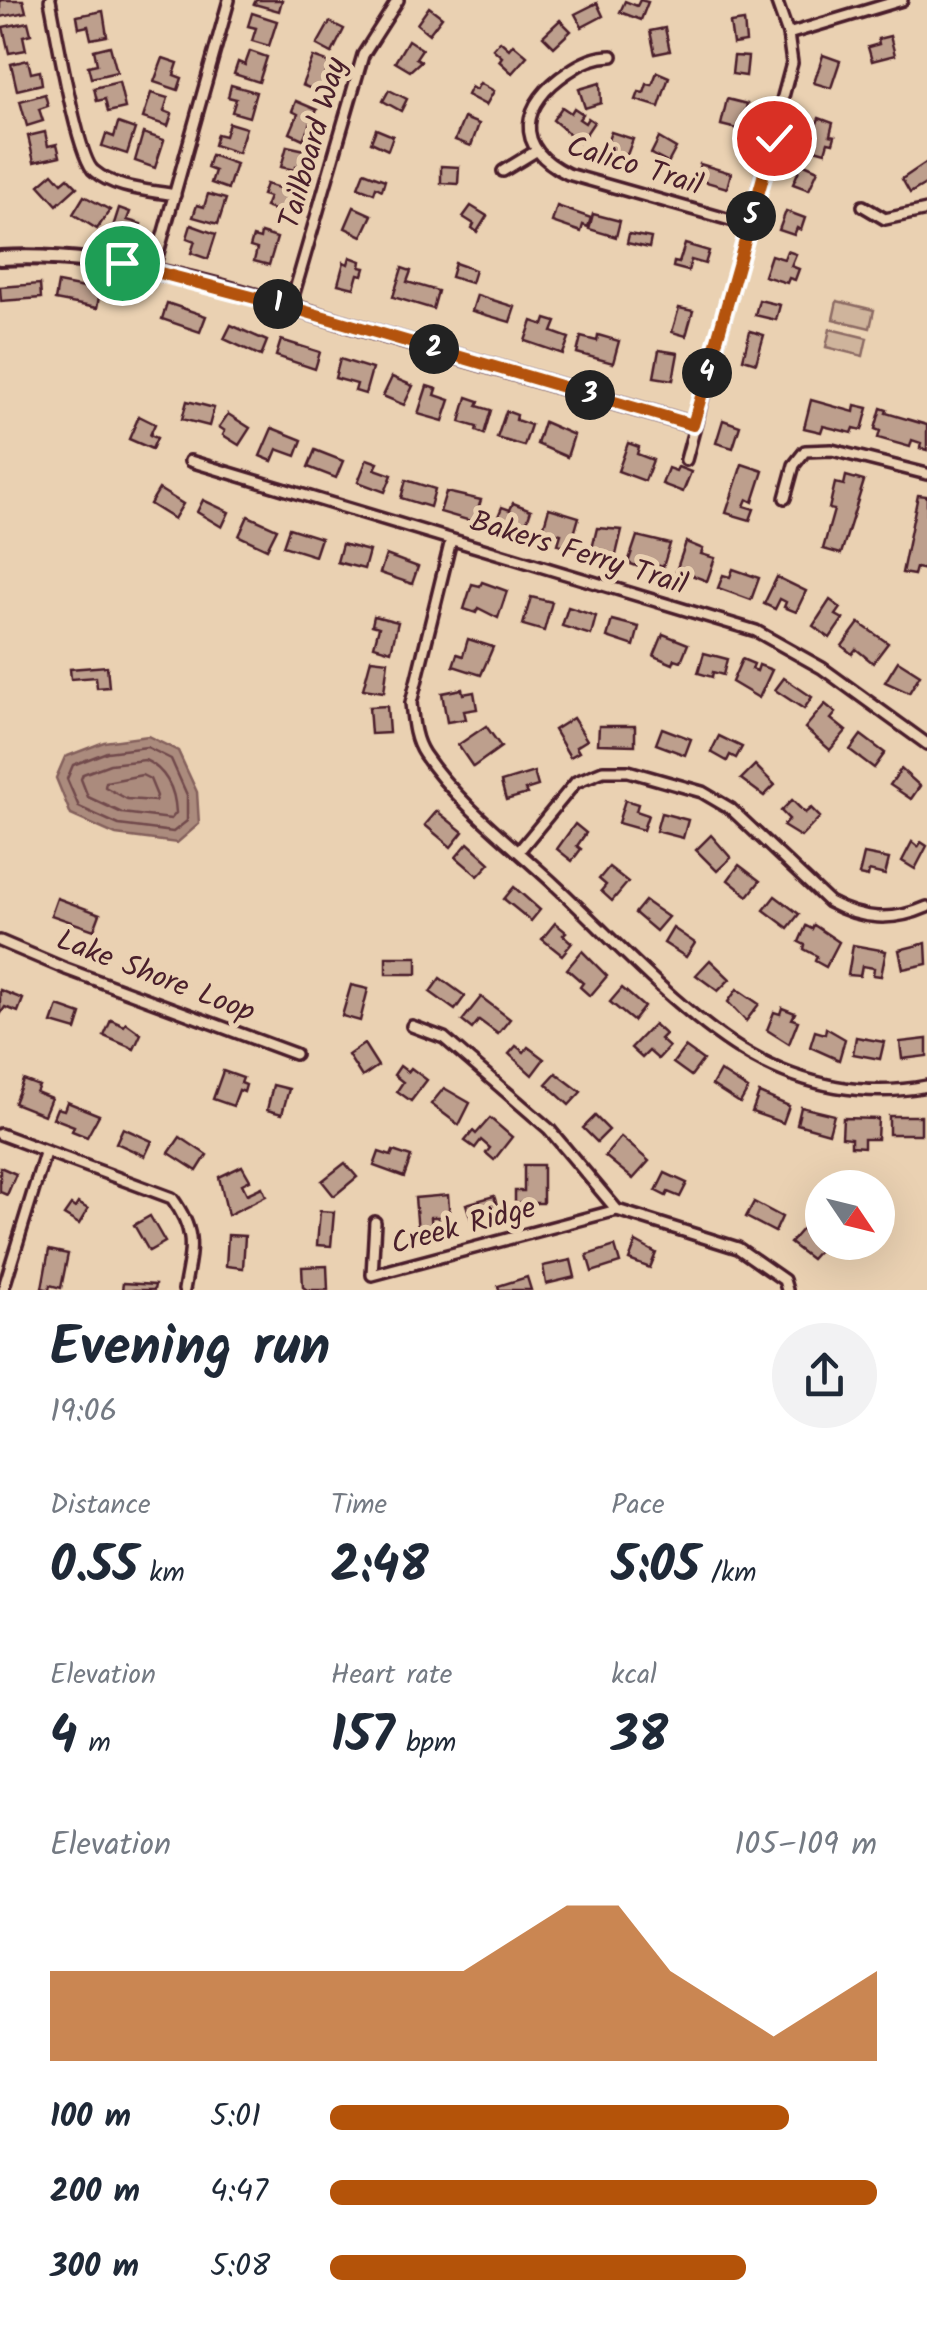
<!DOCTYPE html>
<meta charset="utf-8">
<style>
body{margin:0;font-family:Kalam,sans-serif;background:#f2f2f3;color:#1f2937;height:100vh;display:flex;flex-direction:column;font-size:38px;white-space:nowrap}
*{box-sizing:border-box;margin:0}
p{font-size:32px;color:#747a83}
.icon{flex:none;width:55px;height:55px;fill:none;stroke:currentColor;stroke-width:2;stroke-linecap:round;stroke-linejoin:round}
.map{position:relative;height:1290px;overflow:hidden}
.details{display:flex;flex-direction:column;background:#fff;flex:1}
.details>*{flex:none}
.needle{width:65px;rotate:125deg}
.controls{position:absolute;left:805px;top:1170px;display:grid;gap:20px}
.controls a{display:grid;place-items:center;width:90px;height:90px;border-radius:50%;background:#fff;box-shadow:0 10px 40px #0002;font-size:50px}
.pin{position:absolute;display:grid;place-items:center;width:85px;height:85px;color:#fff;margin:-42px;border:5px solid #fff;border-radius:50%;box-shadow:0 2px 10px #0007}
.km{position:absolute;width:50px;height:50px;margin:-25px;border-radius:50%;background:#222;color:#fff;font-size:28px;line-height:50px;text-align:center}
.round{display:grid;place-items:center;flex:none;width:105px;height:105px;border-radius:52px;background:#f2f2f3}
.headline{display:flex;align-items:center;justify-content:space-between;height:170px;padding:0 50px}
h1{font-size:55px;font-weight:700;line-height:75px}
.figures{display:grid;grid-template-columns:repeat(3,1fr);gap:15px;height:170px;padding:10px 50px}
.figures div{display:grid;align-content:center}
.figures b{font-size:50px;font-weight:700}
.figures small{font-size:28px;font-weight:400}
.figures p{font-size:28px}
.chart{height:280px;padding:20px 50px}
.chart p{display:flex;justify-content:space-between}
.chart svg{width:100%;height:180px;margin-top:10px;fill:#b45309;opacity:.7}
ul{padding:0 50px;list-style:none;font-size:32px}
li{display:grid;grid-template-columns:160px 120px 1fr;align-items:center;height:75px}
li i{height:25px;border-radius:12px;background:#b45309}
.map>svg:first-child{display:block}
</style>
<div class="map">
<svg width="927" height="1290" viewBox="0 0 927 1290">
<rect width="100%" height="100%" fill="#ead1b2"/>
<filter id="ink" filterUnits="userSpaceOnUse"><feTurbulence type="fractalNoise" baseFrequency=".01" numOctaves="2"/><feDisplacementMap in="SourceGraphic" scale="20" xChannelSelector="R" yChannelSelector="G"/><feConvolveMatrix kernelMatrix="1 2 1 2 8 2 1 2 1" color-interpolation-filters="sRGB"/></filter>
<g filter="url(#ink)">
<g fill="#cfb49c" stroke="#8c6a64" stroke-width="2.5">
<polygon points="837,301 874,310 870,328 833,319"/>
<polygon points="830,329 867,338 863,356 826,347"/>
</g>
<polygon fill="#ab8b7d" stroke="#84605c" stroke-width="2.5" points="148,736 178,751 197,792 199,824 177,843 116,835 71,815 56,778 65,757 104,742"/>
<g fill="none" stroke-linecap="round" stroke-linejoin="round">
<g stroke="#714a4c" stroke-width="2.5">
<polygon points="147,747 171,759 187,795 187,821 173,832 119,825 79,807 67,779 73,765 107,752"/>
<path d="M 145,760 C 166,770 175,790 176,813 L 171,819 L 122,813 L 88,797 L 81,779 L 83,774 L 110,764 Z"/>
<polygon points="142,775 150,779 157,796 155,801 127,799 105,787 106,782"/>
</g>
</g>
<g fill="#bd9f8d" stroke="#4a1f2b" stroke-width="2.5">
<polygon points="0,0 23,0 26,12 0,17"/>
<polygon points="256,0 282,0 279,11 254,4"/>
<polygon points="640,0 648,2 641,20 620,12 625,1 637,6"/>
<polygon points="597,3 603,16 582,27 575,14"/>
<polygon points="429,7 442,17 429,34 417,24"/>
<polygon points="103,11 107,36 91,39 88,26 79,28 77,16"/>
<polygon points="252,13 277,21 269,46 252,41 256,28 248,26"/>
<polygon points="560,20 571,31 554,47 543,36"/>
<polygon points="744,21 746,42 733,44 730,23"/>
<polygon points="28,22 31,34 23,36 26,50 9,53 3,27"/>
<polygon points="330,22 344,29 332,53 317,45"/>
<polygon points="665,28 670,51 655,54 650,31"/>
<polygon points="890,36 895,55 872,61 868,47 879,44 878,39"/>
<polygon points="408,40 422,49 416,58 421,61 410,71 395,62"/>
<polygon points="500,41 509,49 513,44 527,56 512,73 499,61 502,57 493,49"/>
<polygon points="110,46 117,72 91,78 88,66 97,64 94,50"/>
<polygon points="250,51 267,57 259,82 234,74 238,62 245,65"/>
<polygon points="823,55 840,61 831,88 814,83"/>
<polygon points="734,56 748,57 746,76 732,74"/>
<polygon points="313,57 330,63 319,92 302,85"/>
<polygon points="163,58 178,63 174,75 182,78 178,90 154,82"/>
<polygon points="28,60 31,73 40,71 42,84 17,90 11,64"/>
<polygon points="657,72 669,77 659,107 636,100 639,92 644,93 647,84 652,85"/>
<polygon points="119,82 125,108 108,112 105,99 97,101 94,88"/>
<polygon points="480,83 494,91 486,105 467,95 471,87 476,90"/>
<polygon points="600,83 601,103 585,108 579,89"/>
<polygon points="231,85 256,92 249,117 232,112 236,99 228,97"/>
<polygon points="389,90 407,99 401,111 383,101"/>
<polygon points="151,93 168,98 164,111 172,114 168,126 143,118"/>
<polygon points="45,94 48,106 39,109 43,121 27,126 20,101"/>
<polygon points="727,99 747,104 741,130 721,125"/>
<polygon points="296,101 317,110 303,139 290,133 298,114 292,111"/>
<polygon points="562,107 571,113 574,108 583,114 579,119 585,123 588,118 594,122 580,143 553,120"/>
<polygon points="464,118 479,124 471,146 455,140"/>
<polygon points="819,118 833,123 830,135 835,136 833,143 828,142 825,152 811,148 813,139 811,139"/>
<polygon points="118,123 135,129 127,154 102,146 106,134 114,137"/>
<polygon points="229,123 246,128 238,153 214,145 217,134 225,136"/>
<polygon points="376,129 393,136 388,150 371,142"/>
<polygon points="45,132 48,146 57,144 60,156 34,162 28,136"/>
<polygon points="611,132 633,139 627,155 605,148"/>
<polygon points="143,133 164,140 155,168 135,161"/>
<polygon points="659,138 676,148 668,163 651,154"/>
<polygon points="287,146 305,150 300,167 296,166 295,170 281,167"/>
<polygon points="211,155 236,164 228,189 211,183 215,171 207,168"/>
<polygon points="927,162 927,183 910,193 902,179"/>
<polygon points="802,163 818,170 809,190 793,184"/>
<polygon points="700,164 731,173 727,188 696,179"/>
<polygon points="441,166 459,167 458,184 441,183"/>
<polygon points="364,172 385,180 382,190 376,187 374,193 358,187"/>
<polygon points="53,173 62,183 68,178 77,187 57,205 39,185"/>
<polygon points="266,184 289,191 282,213 265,207 269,197 262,195"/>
<polygon points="208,194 226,199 218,224 193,217 197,205 204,207"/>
<polygon points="84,196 110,210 97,229 73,214"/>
<polygon points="471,206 487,216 477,232 472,228 474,224 463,217"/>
<polygon points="557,206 591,218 588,227 583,225 581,232 552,222"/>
<polygon points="354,207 372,215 362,236 345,228"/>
<polygon points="119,208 130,212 127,220 141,224 136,241 111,233"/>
<polygon points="786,211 805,218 801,230 797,228 794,235 779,230"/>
<polygon points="593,214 620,221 616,237 589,229"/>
<polygon points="191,225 216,234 208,259 191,253 195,241 187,238"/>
<polygon points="261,233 277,238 269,265 254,261 257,249 250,247 253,237 260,239"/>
<polygon points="629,234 651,238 649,248 627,243"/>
<polygon points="685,244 709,251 705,264 691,260 688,271 673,267 674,262 679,263"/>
<polygon points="787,251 796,254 791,266 799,269 795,280 789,278 787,283 764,276 771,255 784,259"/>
<polygon points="350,257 361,261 360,267 365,268 363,275 358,274 354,288 338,284 344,262 348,264"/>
<polygon points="455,263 475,270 471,283 451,277"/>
<polygon points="402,268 411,271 407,282 438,291 433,309 393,297"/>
<polygon points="58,283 100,291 97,308 55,300"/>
<polygon points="40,284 41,298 1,301 0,287"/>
<polygon points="477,295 515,307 510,322 472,311"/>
<polygon points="759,300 780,305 776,320 755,315"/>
<polygon points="167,303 206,316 200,332 162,319"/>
<polygon points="679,308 693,311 686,336 672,332"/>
<polygon points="546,319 556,322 552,332 569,338 563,354 525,341 532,321 544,325"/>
<polygon points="231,325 267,341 261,356 224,339"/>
<polygon points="750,331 764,335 756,363 743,359"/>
<polygon points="598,335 619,341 613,363 577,353 581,337 597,341"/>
<polygon points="281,340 320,352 315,369 276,356"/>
<polygon points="659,350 678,353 673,380 654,377"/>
<polygon points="340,359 372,369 365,394 355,391 357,384 335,378"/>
<polygon points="392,377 413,386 404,405 383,396"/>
<polygon points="427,386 437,389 435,395 450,400 443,421 418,414"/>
<polygon points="467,397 479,401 477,406 491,410 484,434 476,431 477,427 460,422"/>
<polygon points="811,400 854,412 855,405 868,408 862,430 854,428 852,433 823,426 821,432 804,428"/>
<polygon points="187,401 214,408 209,426 182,419"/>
<polygon points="881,408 887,410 886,413 927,425 927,450 920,448 921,443 912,440 910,447 878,438 880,431 875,429"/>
<polygon points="506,411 517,415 516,420 531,425 524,446 497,438"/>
<polygon points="228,414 250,428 239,445 223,435 225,431 219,427"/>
<polygon points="139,416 155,424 150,435 157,438 152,449 129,439"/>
<polygon points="723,420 740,426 733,448 716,443"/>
<polygon points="544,422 574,435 567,457 537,444"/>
<polygon points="272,428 302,440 296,456 277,449 272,461 260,456"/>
<polygon points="628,443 639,447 637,454 653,460 645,481 618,471"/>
<polygon points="315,450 343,461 336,478 308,467"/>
<polygon points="367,459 378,463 375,469 392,475 385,492 358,482"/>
<polygon points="742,464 763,471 753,502 747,499 744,506 754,509 750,520 726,513"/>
<polygon points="678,467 691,472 683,492 662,484 668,468 676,471"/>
<polygon points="846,476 864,481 841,554 823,549 834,510 829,509 835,483 844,485"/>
<polygon points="406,480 435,489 430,507 401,498"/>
<polygon points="159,489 183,504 174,519 150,504"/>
<polygon points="446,492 481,500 474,522 440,512"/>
<polygon points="918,495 927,496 927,563 926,570 916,568 914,575 902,573"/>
<polygon points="203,500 229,512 222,527 197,512"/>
<polygon points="513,503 531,510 522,536 494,526 502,507 510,510"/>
<polygon points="549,508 579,517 570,548 558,544 561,534 543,529"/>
<polygon points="248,516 277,529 267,549 239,536"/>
<polygon points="289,528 321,538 315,556 283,546"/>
<polygon points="597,528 622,530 615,559 591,553"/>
<polygon points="637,536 670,544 663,567 644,561 642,568 628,563"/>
<polygon points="686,542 703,549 701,554 715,558 707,581 689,574 686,582 674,577"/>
<polygon points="342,544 369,551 364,569 337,562"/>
<polygon points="386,555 418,567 412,584 380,573"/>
<polygon points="733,569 759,578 751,600 718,588 723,575 730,577"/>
<polygon points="777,577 806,591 796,612 784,607 786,602 780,599 775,609 764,604"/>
<polygon points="482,582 507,591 498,618 478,608 476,613 464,609 472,584 480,586"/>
<polygon points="531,597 552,602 544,631 523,625"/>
<polygon points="830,600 841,608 836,615 843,619 830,638 813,626"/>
<polygon points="568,607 596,616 591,635 562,626"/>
<polygon points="374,616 398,622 391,651 374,646 379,627 372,625"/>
<polygon points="612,620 639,627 634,646 607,637"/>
<polygon points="859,623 888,643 873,663 856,649 852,654 842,646"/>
<polygon points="663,634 688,644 681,661 675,659 673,664 654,656"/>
<polygon points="468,639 493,647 481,675 453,666 457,654 463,656"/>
<polygon points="704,653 727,659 723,675 713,672 712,677 698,673"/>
<polygon points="371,659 388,661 384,692 363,689"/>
<polygon points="742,659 754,664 752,669 757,671 759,665 772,670 759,698 732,682"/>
<polygon points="898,661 920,675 909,693 885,682"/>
<polygon points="107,666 109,687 97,688 96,677 71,679 70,669"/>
<polygon points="784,678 812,697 804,709 775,690"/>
<polygon points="462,689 463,694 474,692 477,709 464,711 466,719 447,722 442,693"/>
<polygon points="825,704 836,713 831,719 846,731 830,750 805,728"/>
<polygon points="387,706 389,733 371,734 369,707"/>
<polygon points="573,718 587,740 576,747 579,752 570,757 554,730"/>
<polygon points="486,726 501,747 473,767 458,745"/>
<polygon points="599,726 635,726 635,745 598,744"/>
<polygon points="662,728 691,739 685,755 656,744"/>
<polygon points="861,735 885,753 874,768 850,750"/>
<polygon points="719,736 742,747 736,758 730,755 727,761 711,752"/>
<polygon points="755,765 775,785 764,796 741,779"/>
<polygon points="901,769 920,786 911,799 890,785"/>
<polygon points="534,772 538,786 525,790 527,794 506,800 501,782"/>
<polygon points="625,800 638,804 636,811 648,815 643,830 618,823"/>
<polygon points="792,800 805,813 811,808 820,817 801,837 783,826 789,819 781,811"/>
<polygon points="437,811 463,832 451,847 425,825"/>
<polygon points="661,813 688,820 683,838 656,831"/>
<polygon points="575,824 586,833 577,846 581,849 572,861 557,849"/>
<polygon points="711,835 731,858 717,871 696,850"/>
<polygon points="912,842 918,847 921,842 927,846 915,869 902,861"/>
<polygon points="468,843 490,863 478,876 456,857"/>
<polygon points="864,854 889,859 885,875 869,871 868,877 859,875"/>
<polygon points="739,865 760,881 748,896 728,880"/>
<polygon points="609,867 628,882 612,901 601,891 606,885 599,879"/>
<polygon points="514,887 540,910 531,921 504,899"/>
<polygon points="775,896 799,914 788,928 764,910"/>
<polygon points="57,898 100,914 94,930 51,915"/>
<polygon points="645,901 668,917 656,931 635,913"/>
<polygon points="555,923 566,932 563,935 572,943 562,955 542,939"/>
<polygon points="814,925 839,942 826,967 815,961 817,956 804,949 805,945 799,942 806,926 812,929"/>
<polygon points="673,928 695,943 686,957 664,943"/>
<polygon points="926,943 927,964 903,969 899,950"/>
<polygon points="853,945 886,951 881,976 873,975 874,968 862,966 860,976 848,975"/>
<polygon points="582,951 607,976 590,996 580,987 583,983 567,969"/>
<rect x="386" y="957" width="31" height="17"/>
<polygon points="710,960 730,979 718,991 696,975"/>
<polygon points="440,978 465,996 455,1010 430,992"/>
<polygon points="351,985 368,989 360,1021 342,1016"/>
<polygon points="622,988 644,1007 633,1021 610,1002"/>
<polygon points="737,989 759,1004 746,1021 728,1002"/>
<polygon points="0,990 23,999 18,1012 5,1007 0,1015"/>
<polygon points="481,997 510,1019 498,1034 479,1020 472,1029 462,1021"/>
<polygon points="58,1006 81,1014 76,1030 52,1023"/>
<polygon points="782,1008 795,1013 792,1019 798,1021 789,1044 767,1030 774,1012 780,1014"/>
<polygon points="111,1020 124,1026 126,1023 141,1034 134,1049 104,1036"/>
<polygon points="654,1024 665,1034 660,1039 669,1047 658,1059 649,1051 642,1058 631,1048"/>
<polygon points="826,1028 845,1039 839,1060 810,1047 815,1031 825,1034"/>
<polygon points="856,1037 884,1042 880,1059 853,1054"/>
<polygon points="927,1039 927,1056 902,1059 900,1042"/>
<polygon points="364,1044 378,1066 362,1077 348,1055"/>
<polygon points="516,1046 524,1052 528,1047 544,1059 532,1075 509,1054"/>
<polygon points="685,1047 703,1060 691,1076 673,1063"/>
<polygon points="400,1066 408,1072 411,1068 427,1080 411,1101 397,1091 403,1082 394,1075"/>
<polygon points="223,1071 243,1078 241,1083 246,1085 244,1092 239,1090 233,1106 213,1099"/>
<polygon points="720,1071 748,1089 740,1103 712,1085"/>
<polygon points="556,1073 581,1092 569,1105 546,1084"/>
<polygon points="23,1080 39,1086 36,1092 51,1098 44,1115 14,1103"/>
<polygon points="273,1085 289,1089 282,1114 267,1110"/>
<polygon points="444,1088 470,1103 459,1125 431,1104"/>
<polygon points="759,1093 789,1106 783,1123 752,1112"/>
<polygon points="67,1102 99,1115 87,1137 72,1131 74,1126 53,1118 57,1108 64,1110"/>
<polygon points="801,1107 834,1115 829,1133 797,1124"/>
<polygon points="595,1116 609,1130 597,1142 583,1128"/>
<rect x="889" y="1116" width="32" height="18"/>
<polygon points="490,1118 512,1137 494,1160 486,1153 490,1148 481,1140 475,1148 465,1141 473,1131 476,1134"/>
<polygon points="843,1118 878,1119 877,1139 864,1139 864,1147 851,1146 851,1138 842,1137"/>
<polygon points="123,1128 152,1141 145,1156 116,1143"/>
<polygon points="180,1137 207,1155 197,1171 169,1153"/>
<polygon points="621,1137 649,1161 633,1179 605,1156"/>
<polygon points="393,1151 411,1157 404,1177 374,1166 379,1152 391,1156"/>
<polygon points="345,1163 357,1177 334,1196 322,1181"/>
<polygon points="524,1165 543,1165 543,1203 515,1203 515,1191 524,1191"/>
<polygon points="242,1166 250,1180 242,1184 247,1194 262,1187 266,1196 228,1215 219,1177"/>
<polygon points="0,1167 16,1174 7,1195 0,1192"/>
<polygon points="665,1173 687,1183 680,1197 668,1192 666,1196 656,1191"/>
<polygon points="448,1195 450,1220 438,1221 438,1217 431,1217 432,1230 418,1231 415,1198"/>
<polygon points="494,1196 500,1214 472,1222 466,1204"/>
<polygon points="754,1202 782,1217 775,1232 746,1217"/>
<polygon points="78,1203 88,1209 79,1224 64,1215 71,1205 75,1208"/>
<polygon points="320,1211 334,1212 331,1246 317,1245"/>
<polygon points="150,1216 165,1242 149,1251 134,1225"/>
<polygon points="804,1227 821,1248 811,1259 790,1243"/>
<polygon points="228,1235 245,1236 243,1268 226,1266"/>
<polygon points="636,1242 656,1253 650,1268 629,1260"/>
<polygon points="615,1246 620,1263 592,1272 587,1255"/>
<polygon points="49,1250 68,1254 61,1288 50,1285 49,1290 42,1288"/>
<polygon points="571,1260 575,1277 546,1284 543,1266"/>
<polygon points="327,1266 328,1290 307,1290 303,1287 302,1267"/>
<polygon points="527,1277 531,1290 499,1290 498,1286"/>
<polygon points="123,1283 155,1285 154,1290 122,1290"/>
</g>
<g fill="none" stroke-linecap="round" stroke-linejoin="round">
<g stroke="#4a1f2b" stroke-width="16">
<g id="street">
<path d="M 50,0 C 56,29 77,158 94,171 C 115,189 148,190 175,195"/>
<polyline points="788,34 902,0"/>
<path d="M 612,56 C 595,56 582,62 568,72 C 521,103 512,147 568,174 L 748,225"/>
<polyline points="503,171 536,151"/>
<polyline points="863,206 885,219 927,210"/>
<polyline points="153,271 229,0"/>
<polyline points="290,307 363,55 398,0"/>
<polyline points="686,460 792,63 788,34 776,0"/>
<polyline points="190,461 756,631 822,668 927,744"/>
<polyline points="785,498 794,465 805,451 832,450 927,474"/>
<path d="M 451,540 L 411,703 C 413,721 414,739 424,754 C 458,804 510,843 554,884 C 612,938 683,1017 750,1055 C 804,1086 867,1098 927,1086"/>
<path d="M 519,851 L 576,782 L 603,771 L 628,771 L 702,792 L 731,809 L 829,902 C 862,920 893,922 927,907"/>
<polyline points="0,941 66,969 295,1054"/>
<polyline points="412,1026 444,1038 549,1129 617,1210 738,1248 784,1280 787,1290"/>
<path d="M 0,1134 L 172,1198 C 198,1234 191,1249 184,1290"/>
<polyline points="375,1222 372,1275 617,1210"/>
<polyline points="3,1290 45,1153"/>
</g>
</g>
<g stroke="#4a1f2b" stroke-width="20">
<path id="secondary" d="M 0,258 C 125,251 246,294 364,329 C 474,361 584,393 693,425"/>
</g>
<use href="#street" stroke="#ead1b2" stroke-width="9"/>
<use href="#secondary" stroke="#ead1b2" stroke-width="12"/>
</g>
</g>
<g fill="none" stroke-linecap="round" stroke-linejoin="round" filter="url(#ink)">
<g stroke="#fff" stroke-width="20">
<polyline id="route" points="122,263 290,307 693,425 774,138"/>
</g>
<use href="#route" stroke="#b45309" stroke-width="12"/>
</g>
<g text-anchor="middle" stroke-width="10" stroke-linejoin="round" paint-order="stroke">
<g font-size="30" fill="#4a1f2b" stroke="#ead1b2">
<text transform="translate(312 143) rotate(-74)" y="10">Tailboard Way</text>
<text transform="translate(635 165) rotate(17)" y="10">Calico Trail</text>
<text transform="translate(579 552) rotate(17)" y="10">Bakers Ferry Trail</text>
<text transform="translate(156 975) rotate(21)" y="10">Lake Shore Loop</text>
<text transform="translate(463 1225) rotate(-15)" y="10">Creek Ridge</text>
</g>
</g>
</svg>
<div class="controls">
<a><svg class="needle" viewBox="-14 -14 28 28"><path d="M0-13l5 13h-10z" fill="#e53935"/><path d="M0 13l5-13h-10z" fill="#747a83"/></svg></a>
</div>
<div class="pin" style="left:122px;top:263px;background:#1e9e55"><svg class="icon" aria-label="arrive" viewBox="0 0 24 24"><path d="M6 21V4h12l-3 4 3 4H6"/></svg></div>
<div class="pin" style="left:774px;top:138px;background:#d93025"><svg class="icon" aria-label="check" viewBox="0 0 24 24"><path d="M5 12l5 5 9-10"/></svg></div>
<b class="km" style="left:278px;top:304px">1</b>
<b class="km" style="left:434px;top:349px">2</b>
<b class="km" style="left:590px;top:395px">3</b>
<b class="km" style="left:707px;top:373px">4</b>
<b class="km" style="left:751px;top:216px">5</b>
</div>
<section class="details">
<div class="headline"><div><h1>Evening run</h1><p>19:06</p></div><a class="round"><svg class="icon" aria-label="share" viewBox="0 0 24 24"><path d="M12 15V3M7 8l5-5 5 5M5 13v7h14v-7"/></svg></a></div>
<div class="figures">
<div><p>Distance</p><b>0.55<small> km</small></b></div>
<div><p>Time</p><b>2:48</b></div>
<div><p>Pace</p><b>5:05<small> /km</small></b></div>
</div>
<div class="figures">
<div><p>Elevation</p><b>4<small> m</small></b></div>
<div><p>Heart rate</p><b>157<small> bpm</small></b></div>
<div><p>kcal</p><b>38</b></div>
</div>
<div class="chart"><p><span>Elevation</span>105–109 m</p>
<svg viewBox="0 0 160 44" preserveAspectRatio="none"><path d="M0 44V22L10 22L20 22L30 22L40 22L50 22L60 22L70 22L80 22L90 14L100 6L110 6L120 22L130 30L140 38L150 30L160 22V44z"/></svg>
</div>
<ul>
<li><b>100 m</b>5:01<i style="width:84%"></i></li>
<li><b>200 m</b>4:47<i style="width:100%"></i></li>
<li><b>300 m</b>5:08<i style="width:76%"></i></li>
</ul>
</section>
